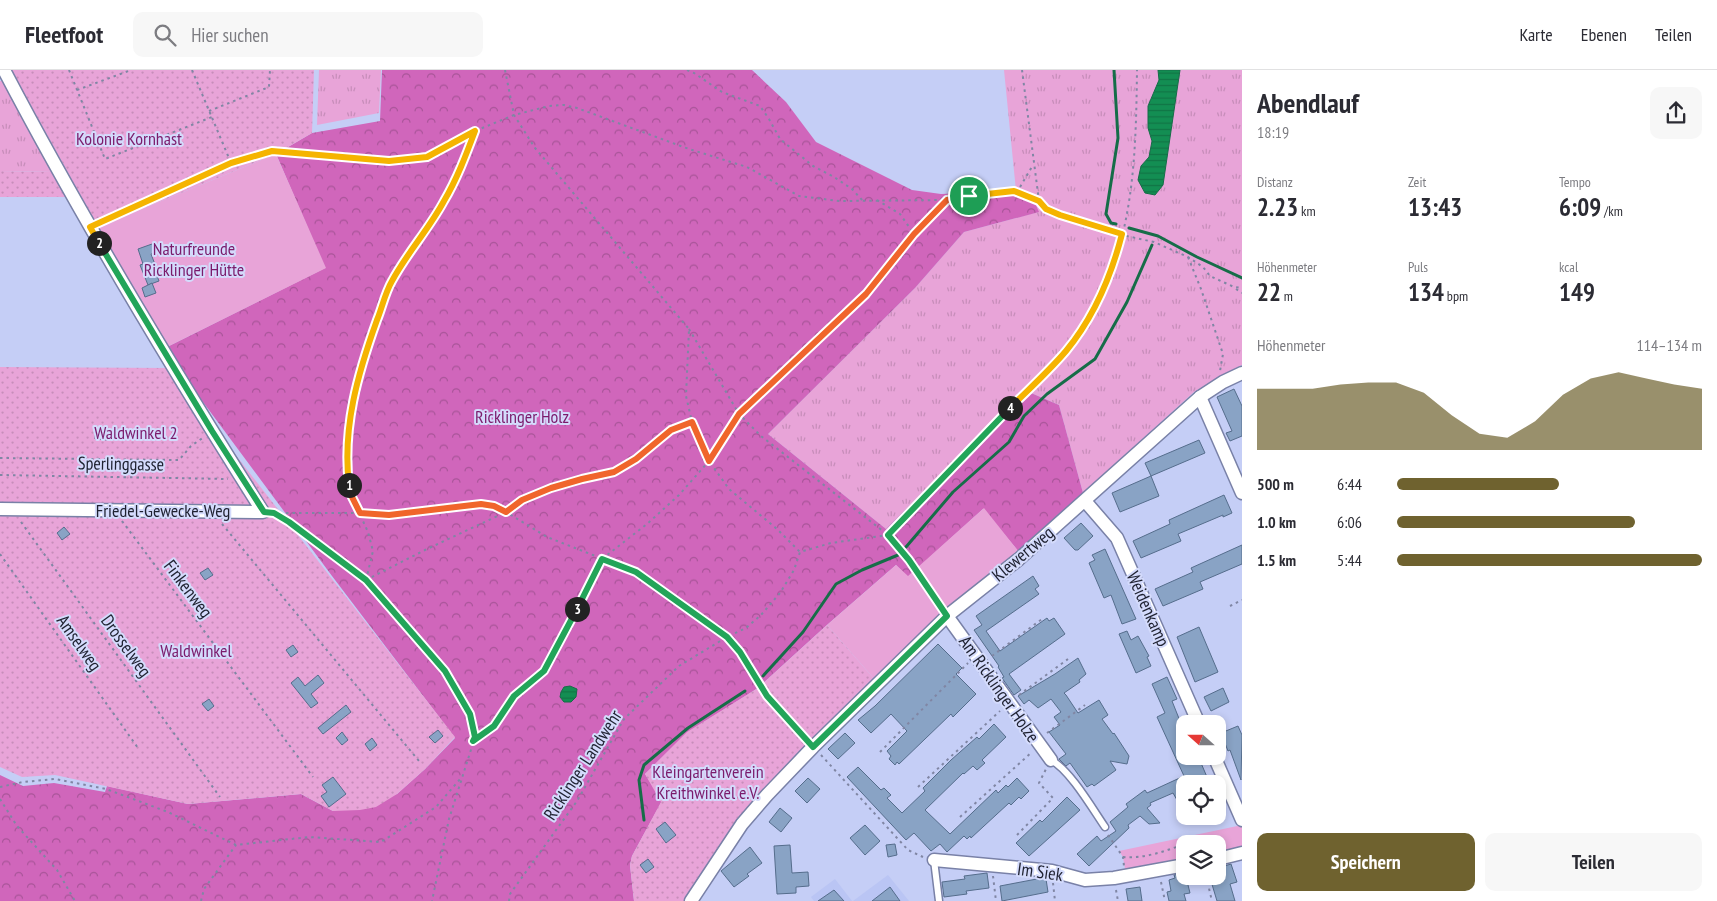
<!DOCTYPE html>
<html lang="de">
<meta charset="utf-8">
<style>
body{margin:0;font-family:"PT Sans Narrow",sans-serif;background:#f7f7f7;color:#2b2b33;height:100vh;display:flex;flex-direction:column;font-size:19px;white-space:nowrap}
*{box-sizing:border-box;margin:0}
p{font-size:16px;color:#7c7c81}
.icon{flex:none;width:28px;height:28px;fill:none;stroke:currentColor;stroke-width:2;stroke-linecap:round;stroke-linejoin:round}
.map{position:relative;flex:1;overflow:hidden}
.sheet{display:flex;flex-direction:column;background:#fff;width:475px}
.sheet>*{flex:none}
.needle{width:32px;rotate:291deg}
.fabs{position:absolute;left:1176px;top:645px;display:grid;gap:10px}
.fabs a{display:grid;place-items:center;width:50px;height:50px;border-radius:10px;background:#fff;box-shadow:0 2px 8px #0003;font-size:25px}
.pin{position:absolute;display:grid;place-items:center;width:42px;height:42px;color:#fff;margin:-21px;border:2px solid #fff;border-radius:50%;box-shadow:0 1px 5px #0007}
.km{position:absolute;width:25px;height:25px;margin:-12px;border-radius:50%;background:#222;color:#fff;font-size:14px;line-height:25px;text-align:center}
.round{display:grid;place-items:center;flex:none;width:52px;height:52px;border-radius:10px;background:#f7f7f7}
.head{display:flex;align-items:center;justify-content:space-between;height:85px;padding:0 15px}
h1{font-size:28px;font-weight:700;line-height:38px}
.stats{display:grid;grid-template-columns:repeat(3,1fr);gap:8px;height:85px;padding:5px 15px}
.stats div{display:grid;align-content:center}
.stats b{font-size:25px;font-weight:700}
.stats small{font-size:14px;font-weight:400}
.stats p{font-size:14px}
.chart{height:140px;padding:10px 15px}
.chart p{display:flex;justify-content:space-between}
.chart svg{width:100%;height:90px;margin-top:5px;fill:#6f622f;opacity:.7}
.button{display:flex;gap:10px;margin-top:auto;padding:10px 15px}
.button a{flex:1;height:58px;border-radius:10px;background:#6f622f;color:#fff;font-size:20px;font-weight:700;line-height:58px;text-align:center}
.button a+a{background:#f7f7f7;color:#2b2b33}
ul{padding:0 15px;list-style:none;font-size:16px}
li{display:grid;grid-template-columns:80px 60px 1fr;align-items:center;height:38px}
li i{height:12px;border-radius:6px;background:#6f622f}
header{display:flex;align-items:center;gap:30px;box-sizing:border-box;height:70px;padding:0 25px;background:#fff;border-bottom:1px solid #e1e1e2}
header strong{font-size:24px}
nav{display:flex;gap:28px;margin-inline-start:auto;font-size:18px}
.search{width:350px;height:45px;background:#f7f7f7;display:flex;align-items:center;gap:12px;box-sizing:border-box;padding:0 18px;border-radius:10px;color:#7c7c81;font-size:19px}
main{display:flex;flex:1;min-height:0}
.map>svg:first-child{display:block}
</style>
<header>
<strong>Fleetfoot</strong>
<div class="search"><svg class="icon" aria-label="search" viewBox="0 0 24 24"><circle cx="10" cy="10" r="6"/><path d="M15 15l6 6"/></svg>Hier suchen</div>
<nav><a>Karte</a><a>Ebenen</a><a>Teilen</a></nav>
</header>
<main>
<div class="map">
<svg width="1242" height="831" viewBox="0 0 1242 831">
<defs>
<pattern id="grass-tufts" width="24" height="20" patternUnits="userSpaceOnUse" patternTransform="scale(1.25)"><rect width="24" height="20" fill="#e8a4d8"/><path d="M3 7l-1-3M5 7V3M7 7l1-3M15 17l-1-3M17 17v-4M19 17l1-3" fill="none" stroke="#c78dba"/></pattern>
<pattern id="forest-crowns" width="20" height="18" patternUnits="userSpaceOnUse" patternTransform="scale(1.25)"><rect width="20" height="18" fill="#d066bb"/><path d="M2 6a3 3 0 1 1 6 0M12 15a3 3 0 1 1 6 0" fill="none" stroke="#a85498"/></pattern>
<pattern id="garden-dots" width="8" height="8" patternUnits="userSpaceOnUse" patternTransform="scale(1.25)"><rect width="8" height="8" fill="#e8a4d8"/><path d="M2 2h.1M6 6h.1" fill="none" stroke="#c78dba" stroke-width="1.8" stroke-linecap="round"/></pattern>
<pattern id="water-rules" width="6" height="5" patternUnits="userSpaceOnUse" patternTransform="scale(1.25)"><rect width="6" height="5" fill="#138e53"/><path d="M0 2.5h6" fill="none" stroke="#117445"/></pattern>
</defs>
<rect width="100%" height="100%" fill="#c5cef6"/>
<g fill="#bac5f4">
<polygon points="888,805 909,831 853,831"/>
<polygon points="835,809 852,831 814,831 811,827"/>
</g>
<g fill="url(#grass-tufts)">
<polygon points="319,0 381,0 379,43 317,55"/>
<polygon points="1004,0 1242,0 1242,295 1219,307 1194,322 1083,423 1059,335 1024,320 886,459 768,364 915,218 964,162 1038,142 1035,133 1016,121"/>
<polygon points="0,11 3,11 54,102 0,101"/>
</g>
<polygon fill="url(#forest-crowns)" points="382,0 752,0 786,32 816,72 912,120 941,124 1016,121 1035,133 1039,142 964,162 915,218 768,364 886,459 1024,320 1059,335 1083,423 1019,482 983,439 908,507 896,495 827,555 758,618 687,663 645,704 662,731 632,786 630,795 634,831 0,831 0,705 23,716 54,713 105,722 107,716 188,734 301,724 333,741 397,724 425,699 455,668 332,506 200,328 167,277 325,198 276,84 312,63 380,51"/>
<g fill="#e8a4d8">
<polygon points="276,84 326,198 167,277 98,157"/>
<polygon points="984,438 1019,482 876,611 827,555 896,495 908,506"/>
<polygon points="1242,755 1242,783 1218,789 1218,774 1185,774 1185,795 1126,805 1123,787 1119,781"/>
</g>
<g fill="url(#garden-dots)">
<polygon points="11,0 314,0 312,63 276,84 98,157"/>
<polygon points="0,101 54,102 68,127 0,127"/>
<polygon points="0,297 168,298 455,667 425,699 397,724 376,737 360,740 333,741 301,724 188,734 55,705 22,707 0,697"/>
<polygon points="827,555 876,611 807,676 686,831 634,831 630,795 632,786 661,732 645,704 687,662 758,618"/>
</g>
<g fill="url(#water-rules)" stroke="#166d48">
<polygon points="1158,0 1180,0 1163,115 1155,125 1145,123 1138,110 1141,96 1149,87 1152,71 1148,58 1148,36 1159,10"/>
<polygon points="570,616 577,619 576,627 571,632 564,632 560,627 561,622 564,617"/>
</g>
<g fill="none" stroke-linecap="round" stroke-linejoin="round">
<g stroke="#166d48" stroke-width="3">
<polyline points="1114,0 1118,68 1106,144 1111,153 1116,154"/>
<polyline points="1129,158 1158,166 1197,187 1242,208"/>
<polyline points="906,477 953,422 1009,372 1024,346 1047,324 1095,289 1127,232 1152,175"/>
<polyline points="763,606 803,562 836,514 862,500 898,485"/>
<polyline points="644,750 639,710 644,695 688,658 745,621"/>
</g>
</g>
<g fill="#89a3c5" stroke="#556d8c">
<polygon points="152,174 155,183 151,184 156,197 154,198 159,211 148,215 140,195 143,194 138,179"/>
<polygon points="152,213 156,223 145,227 142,218"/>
<polygon points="1234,319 1242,336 1242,366 1230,371 1226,363 1232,361 1217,327"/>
<polygon points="95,360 108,360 107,370 95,369"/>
<polygon points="115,360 129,361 128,369 115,368"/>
<polygon points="1199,370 1205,383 1151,406 1145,393"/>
<polygon points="1151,406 1159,426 1120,442 1112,423"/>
<polygon points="1224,425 1232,443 1223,447 1223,445 1178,464 1181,471 1141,488 1133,471 1170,454 1169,450"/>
<polygon points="1081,453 1093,466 1078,480 1075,480 1064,468"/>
<polygon points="64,457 70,464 62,470 57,463"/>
<polygon points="1242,475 1242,494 1200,512 1203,519 1163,536 1155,519 1193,502 1191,498"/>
<polygon points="1105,479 1136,549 1122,554 1111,525 1104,528 1089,493 1095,490 1092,485"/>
<polygon points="208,498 213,505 205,510 200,503"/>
<polygon points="1033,506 1039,516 1035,519 1039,524 986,561 1000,581 1047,548 1049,551 1054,548 1065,564 1009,604 1021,620 1014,625 1002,608 1004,607 998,597 999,596 974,560 982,555 976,546"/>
<polygon points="1199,557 1218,602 1195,612 1177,567"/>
<polygon points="1127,561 1131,570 1138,566 1149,586 1147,587 1151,596 1136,603 1119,564"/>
<polygon points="938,574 962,598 956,604 976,624 953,647 951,644 899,694 897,692 895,695 889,689 891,686 887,681 907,661 891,644 871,663 858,650 875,636"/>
<polygon points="293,575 298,582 291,587 286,580"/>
<polygon points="1078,588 1086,604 1079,610 1080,612 1064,623 1066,625 1078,643 1099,630 1108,645 1102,649 1113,664 1114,663 1129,686 1127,694 1110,691 1116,700 1094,716 1092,714 1087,717 1070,693 1066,696 1059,689 1066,684 1049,662 1060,655 1054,647 1061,642 1051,629 1038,638 1029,630 1024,634 1018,626 1055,604"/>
<polygon points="318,605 324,613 311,624 318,633 311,638 291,613 298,607 305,616"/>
<polygon points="1167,607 1177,629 1172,631 1182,656 1185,655 1185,686 1198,686 1210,714 1185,714 1185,726 1177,730 1173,723 1150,733 1151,735 1147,738 1160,753 1149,754 1140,746 1128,755 1129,758 1089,796 1077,784 1097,766 1101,771 1116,761 1110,752 1128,737 1126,734 1145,720 1147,723 1184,706 1157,647 1165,643 1152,614"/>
<polygon points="1223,618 1229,632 1211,641 1204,627"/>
<polygon points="209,629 214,636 208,641 202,634"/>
<polygon points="346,635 351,642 323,664 318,658"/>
<polygon points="994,654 1006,667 982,690 985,693 977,700 973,696 964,704 963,703 925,740 950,764 996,720 998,723 1006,715 1008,717 1017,708 1029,721 1021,729 1019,727 1011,735 1009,733 971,768 970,766 967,769 964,766 947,782 940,774 931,781 914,763 906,770 847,707 858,697 881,720 884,718 891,725 887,728 902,743 925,721 923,718 951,690 977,667 979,669"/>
<polygon points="1238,656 1242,665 1241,710 1230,680 1228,681 1221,663"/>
<polygon points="438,660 443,666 435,673 429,667"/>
<polygon points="342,662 348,670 342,675 336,668"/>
<polygon points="845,663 855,673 838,689 828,679"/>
<polygon points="372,668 377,675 370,681 365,674"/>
<polygon points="333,707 346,724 329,737 321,726 327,722 322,715"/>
<polygon points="808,708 820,719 807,733 795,721"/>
<polygon points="1067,727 1080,740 1029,786 1016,773 1040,750 1042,752"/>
<polygon points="780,738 792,748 781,762 769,752"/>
<polygon points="665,752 676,765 666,773 656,759"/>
<polygon points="865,755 880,771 865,785 850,768"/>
<polygon points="895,774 897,785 888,787 886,775"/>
<polygon points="790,775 792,803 808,802 809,816 796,817 796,823 777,824 774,776"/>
<polygon points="750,777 762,793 747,804 749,806 734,817 721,801"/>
<polygon points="648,789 654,797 646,803 640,795"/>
<polygon points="1231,794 1237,812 1230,814 1235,831 1217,831 1211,811 1215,809 1214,806 1218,806 1218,798"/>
<polygon points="987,803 989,818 966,821 967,824 944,827 942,812 965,809 964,806"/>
<polygon points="1185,803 1190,823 1184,824 1186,831 1169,831 1167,822 1171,821 1169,810 1175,808 1174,805"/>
<polygon points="1042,808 1046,809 1048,822 1002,831 1000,816"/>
<polygon points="890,817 900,831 872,831"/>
<polygon points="1140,817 1142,831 1128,831 1126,819"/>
<polygon points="834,820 844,831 818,831"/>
</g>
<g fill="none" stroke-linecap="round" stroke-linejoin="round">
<g stroke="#7981a7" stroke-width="9">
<g id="service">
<path d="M 1051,690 C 1070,700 1092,738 1105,757"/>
<polyline points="934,790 939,831"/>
</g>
</g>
<g stroke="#7981a7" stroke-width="15">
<g id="minor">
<polyline points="1200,327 1242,423"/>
<polyline points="1085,431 1117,468 1199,654"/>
<path d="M 0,439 L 263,442 C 172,298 83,151 4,0"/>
<polyline points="947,546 1051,690"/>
<polyline points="1214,686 1242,750"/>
<polyline points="1218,789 1242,783"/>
<polyline points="934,790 1052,801 1085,810 1114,808 1185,795"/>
<polyline points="691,831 742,754 767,725 813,677 947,546 1019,489 1200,327 1223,312 1242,303"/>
</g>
</g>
<g stroke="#8086a4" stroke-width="2" stroke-dasharray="2.5 4" stroke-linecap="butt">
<polyline points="69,0 105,89 212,47"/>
<polyline points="192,0 231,93"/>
<polyline points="505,0 514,45 535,78 689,259 686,326 692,352 709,391 729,419 777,459 800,482"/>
<polyline points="687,0 694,3 722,22 760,36 769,49 780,69 813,96 834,107 852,119 863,131"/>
<polyline points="1022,0 1039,131 1046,139 1060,145 1122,165 1154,172 1188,187 1203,197 1210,206 1234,217 1242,218"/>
<polyline points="77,20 131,0"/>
<polyline points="209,41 269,17 270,0"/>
<polyline points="1015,121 1020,117 1033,95"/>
<polyline points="877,130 900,144 914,164"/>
<polyline points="101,152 231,93 272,81 389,91 427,87 475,61 514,45 549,36 564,35 577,38 689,79 747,97 799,126 839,131 947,130 1015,121 1039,131"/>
<polyline points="1188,187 1201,219 1223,284 1220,301"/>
<polyline points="1236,219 1242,223"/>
<polyline points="689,259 739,344 761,366 888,465 909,490 941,537"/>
<polyline points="0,388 179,390 191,376 204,367"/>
<polyline points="0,405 228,409"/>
<polyline points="273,443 360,443 389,445 481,434 494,436 506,442 547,467 636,502 663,520 727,567 740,581 767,626 806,669"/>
<polyline points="276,444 366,510 445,601 470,644 475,667 449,749 432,831"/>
<polyline points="122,451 313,707"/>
<polyline points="21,452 220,727"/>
<polyline points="222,454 419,691"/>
<polyline points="0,484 138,678"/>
<polyline points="366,510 373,481 368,462 351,425 347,398 352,335 361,296 391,212 444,131 465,89 475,61"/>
<polyline points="366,510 425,480 506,442 522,430 551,417 614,402 636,389 671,360 692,352"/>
<polyline points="1230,536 1242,530"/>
<polyline points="992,586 1042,549"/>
<polyline points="1019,625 1068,589"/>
<polyline points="1047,663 1085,635"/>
<polyline points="473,671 494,656 514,626 544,601 602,489 647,454 679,425 709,391 739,344 866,223 914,164 947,130"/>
<polyline points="880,682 968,593"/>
<polyline points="821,685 908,780 923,787"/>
<polyline points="0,717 23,712 55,709 106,719 168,742 236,775 309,767 381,772 436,737 461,708"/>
<polyline points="918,717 1000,641"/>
<polyline points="0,729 17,756 57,800 75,831"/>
<polyline points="960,747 1032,682"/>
<polyline points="1017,765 1053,728 1039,713 1046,699"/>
<polyline points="1108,765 1123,787 1124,796"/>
<polyline points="1186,774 1203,768 1222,776"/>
<path d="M 1123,787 C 1144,789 1165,781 1185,774"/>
<polyline points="993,806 996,831"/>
<polyline points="1206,806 1212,831"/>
<polyline points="1161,812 1165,831"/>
<polyline points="1053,813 1055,831"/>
<polyline points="1116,820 1118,831"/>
<polyline points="201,831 204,819 236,775"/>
<path d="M 509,831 L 510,824 L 577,731 L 624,649 L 679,596 L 727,567 L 746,558 L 761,545 L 780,523 L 794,500 L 800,482 L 831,473 L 888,465 L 1066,280 C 1081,260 1096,239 1106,215 C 1135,147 1136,72 1137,0"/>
</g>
<use href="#service" stroke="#fff" stroke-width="6"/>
<use href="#minor" stroke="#fff" stroke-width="12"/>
</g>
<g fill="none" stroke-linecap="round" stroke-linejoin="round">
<g stroke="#fff" stroke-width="10">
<polyline id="split-1" points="349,415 351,425 360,443 389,445 481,434 494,436 506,442 522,430 551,418 582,409 614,402 636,389 671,360 692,352 709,391 739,344 866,224 914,164 947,130 969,126"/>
</g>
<g stroke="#fff" stroke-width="10">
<path id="split-2" d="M 99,173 L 90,157 L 231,93 L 272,81 L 389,91 L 427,87 L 475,61 C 466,85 457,109 444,131 C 429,159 407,183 392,211 C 385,223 382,238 377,250 C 358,303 342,358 349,415"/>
</g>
<g stroke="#fff" stroke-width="10">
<polyline id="split-3" points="99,173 212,361 264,442 274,443 289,452 366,510 445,601 470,644 475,667 473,671 494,656 514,626 544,601 577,539"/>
</g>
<g stroke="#fff" stroke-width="10">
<polyline id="split-4" points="577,539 602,489 636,502 727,567 740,582 767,626 813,677 947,546 909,490 888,465 1010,338"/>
</g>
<g stroke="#fff" stroke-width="10">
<path id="split-5" d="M 969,126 L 1014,121 L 1039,131 L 1046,139 L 1060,145 L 1122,164 C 1111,207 1094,247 1066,281 C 1049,301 1029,319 1010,338"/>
</g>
<use href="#split-1" stroke="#f0652b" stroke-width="6"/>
<use href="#split-2" stroke="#f5b400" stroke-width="6"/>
<use href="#split-3" stroke="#22a559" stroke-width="6"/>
<use href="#split-4" stroke="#22a559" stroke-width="6"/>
<use href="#split-5" stroke="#f5b400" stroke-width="6"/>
</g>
<g text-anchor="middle" stroke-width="4" stroke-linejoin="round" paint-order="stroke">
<g font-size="18" fill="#7b1b6c" stroke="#d4dbfc">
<text x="129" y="75">Kolonie Kornhast</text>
<text x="194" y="185">Naturfreunde<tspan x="194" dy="21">Ricklinger Hütte</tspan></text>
<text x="522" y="353">Ricklinger Holz</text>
<text x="136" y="369">Waldwinkel 2</text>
<text x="196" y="587">Waldwinkel</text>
<text x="708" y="708">Kleingartenverein<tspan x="708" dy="21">Kreithwinkel e.V.</tspan></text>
</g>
<g font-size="18" fill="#1e2130" stroke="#d4dbfc">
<text transform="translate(121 394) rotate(1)" y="6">Sperlinggasse</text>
<text x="163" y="447">Friedel-Gewecke-Weg</text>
<text transform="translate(1023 484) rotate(-40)" y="6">Klewertweg</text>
<text transform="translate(188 519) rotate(53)" y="6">Finkenweg</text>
<text transform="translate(1148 539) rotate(66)" y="6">Weidenkamp</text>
<text transform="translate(79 573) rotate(55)" y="6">Amselweg</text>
<text transform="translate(126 576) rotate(54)" y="6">Drosselweg</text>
<text transform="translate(999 619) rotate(55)" y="6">Am Ricklinger Holze</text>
<text transform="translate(583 695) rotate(-57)" y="6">Ricklinger Landwehr</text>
<text transform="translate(1040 802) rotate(8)" y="6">Im Siek</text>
</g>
</g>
</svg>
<div class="fabs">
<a><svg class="needle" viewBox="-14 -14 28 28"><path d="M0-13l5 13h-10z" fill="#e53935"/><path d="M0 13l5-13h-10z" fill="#7c7c81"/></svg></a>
<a><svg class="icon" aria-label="locate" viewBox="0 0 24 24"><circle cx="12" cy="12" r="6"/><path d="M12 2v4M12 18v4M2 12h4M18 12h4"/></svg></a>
<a><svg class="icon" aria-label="layers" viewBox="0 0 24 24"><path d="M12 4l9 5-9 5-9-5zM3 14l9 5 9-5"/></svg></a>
</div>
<div class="pin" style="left:969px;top:126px;background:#1e9e55"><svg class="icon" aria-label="arrive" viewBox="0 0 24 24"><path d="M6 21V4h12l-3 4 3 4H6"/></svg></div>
<b class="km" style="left:349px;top:415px">1</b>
<b class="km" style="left:99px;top:173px">2</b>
<b class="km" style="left:577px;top:539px">3</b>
<b class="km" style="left:1010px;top:338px">4</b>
</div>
<section class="sheet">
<div class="head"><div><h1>Abendlauf</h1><p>18:19</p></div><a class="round"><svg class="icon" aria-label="share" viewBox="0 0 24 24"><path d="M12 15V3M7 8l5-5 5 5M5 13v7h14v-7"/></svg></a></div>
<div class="stats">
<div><p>Distanz</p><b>2.23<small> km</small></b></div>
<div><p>Zeit</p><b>13:43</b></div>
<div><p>Tempo</p><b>6:09<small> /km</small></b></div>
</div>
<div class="stats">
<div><p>Höhenmeter</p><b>22<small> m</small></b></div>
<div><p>Puls</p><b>134<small> bpm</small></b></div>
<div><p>kcal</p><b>149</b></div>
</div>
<div class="chart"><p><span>Höhenmeter</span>114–134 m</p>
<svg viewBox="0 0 160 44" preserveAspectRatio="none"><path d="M0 44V14L10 14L20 14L30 12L40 11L50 11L60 16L70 27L80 36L90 38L100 30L110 17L120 9L130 6L140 9L150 12L160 14V44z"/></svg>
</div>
<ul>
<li><b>500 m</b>6:44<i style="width:53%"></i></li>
<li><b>1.0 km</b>6:06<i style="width:78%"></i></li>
<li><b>1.5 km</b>5:44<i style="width:100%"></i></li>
</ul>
<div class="button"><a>Speichern</a><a>Teilen</a></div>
</section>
</main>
